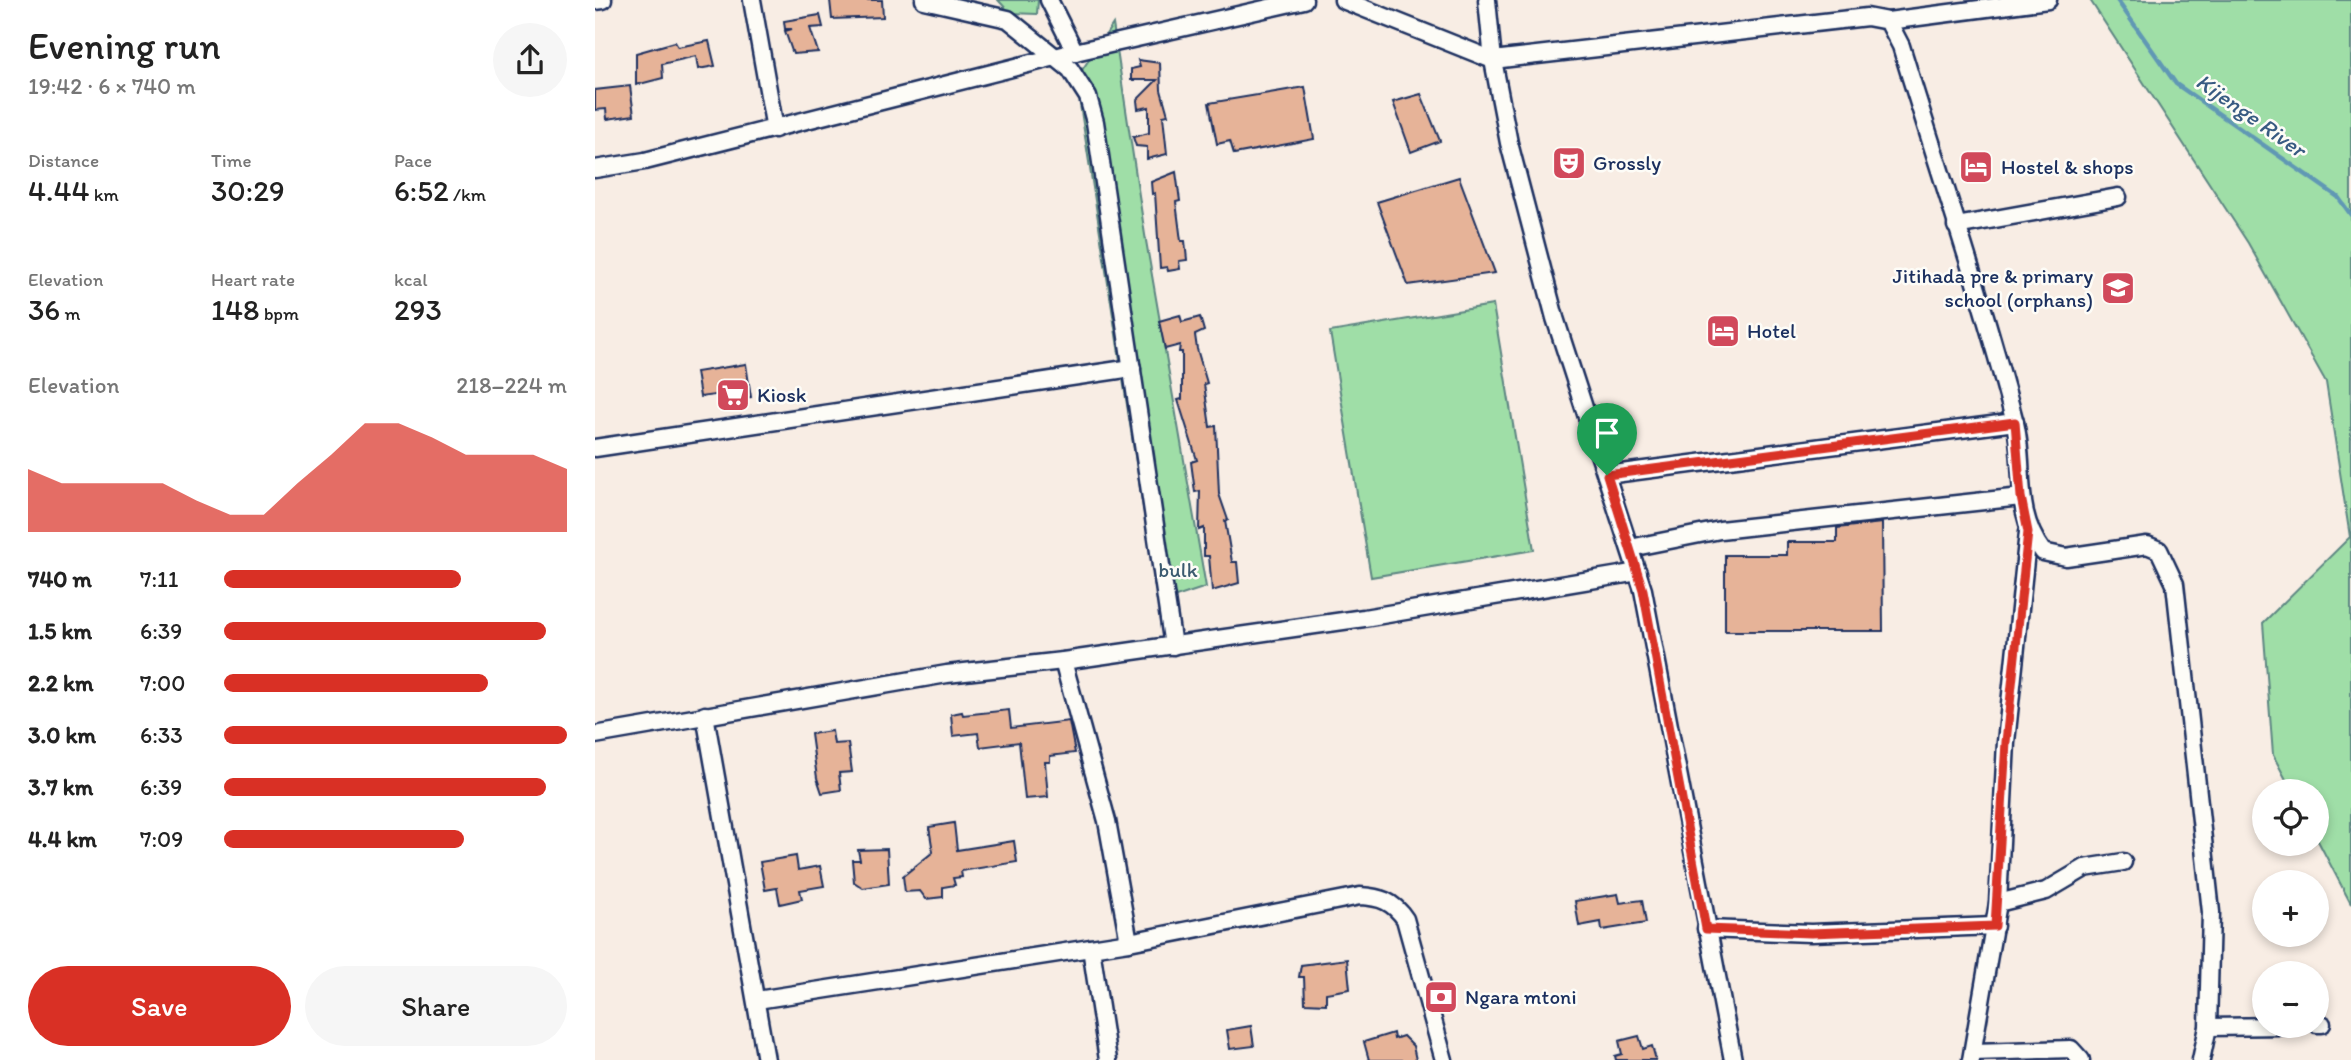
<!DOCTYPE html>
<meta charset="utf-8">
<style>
body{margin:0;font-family:Itim,sans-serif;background:#f6f6f6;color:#222;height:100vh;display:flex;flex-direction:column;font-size:26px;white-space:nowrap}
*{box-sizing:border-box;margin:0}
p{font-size:23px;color:#767676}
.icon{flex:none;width:38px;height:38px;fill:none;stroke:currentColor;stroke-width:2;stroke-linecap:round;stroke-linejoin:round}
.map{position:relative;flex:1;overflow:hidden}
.drawer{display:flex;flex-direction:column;background:#fff;width:595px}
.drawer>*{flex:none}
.tools{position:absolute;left:1657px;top:779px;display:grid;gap:14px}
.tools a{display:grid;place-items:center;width:77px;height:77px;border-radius:50%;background:#fff;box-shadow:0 4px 10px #0003;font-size:35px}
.pin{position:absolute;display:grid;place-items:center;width:60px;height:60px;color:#fff;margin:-72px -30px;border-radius:50% 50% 50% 0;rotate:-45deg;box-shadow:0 0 7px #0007}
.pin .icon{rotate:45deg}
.round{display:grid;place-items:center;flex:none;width:74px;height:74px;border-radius:37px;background:#f6f6f6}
.summary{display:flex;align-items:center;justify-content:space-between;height:119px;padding:0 28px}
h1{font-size:38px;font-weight:600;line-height:52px}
.stats{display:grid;grid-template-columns:repeat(3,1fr);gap:10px;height:119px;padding:7px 28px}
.stats div{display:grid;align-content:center}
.stats b{font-size:30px;font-weight:600}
.stats small{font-size:19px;font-weight:400}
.stats p{font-size:19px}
.chart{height:196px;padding:14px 28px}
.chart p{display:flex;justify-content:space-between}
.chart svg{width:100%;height:126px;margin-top:7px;fill:#d93025;opacity:.7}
.action{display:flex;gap:14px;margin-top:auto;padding:14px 28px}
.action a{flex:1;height:80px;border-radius:42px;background:#d93025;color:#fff;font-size:28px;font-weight:600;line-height:80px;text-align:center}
.action a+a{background:#f6f6f6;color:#222}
ul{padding:0 28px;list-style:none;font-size:23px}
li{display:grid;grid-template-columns:112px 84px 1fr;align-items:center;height:52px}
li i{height:18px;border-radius:9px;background:#d93025}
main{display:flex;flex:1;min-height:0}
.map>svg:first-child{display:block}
</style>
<main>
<section class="drawer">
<div class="summary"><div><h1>Evening run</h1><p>19:42 · 6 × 740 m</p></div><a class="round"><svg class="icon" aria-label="share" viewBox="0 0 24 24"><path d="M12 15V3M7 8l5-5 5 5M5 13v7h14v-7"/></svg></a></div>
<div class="stats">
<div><p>Distance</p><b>4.44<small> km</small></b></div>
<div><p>Time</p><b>30:29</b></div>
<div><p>Pace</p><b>6:52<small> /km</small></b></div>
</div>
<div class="stats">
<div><p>Elevation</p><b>36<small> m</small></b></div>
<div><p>Heart rate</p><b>148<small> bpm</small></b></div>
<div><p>kcal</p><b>293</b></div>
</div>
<div class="chart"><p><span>Elevation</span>218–224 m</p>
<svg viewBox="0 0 160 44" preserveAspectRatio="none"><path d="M0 44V22L10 27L20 27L30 27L40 27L50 33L60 38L70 38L80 27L90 17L100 6L110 6L120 11L130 17L140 17L150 17L160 22V44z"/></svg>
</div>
<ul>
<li><b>740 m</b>7:11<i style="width:69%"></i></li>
<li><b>1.5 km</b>6:39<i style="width:94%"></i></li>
<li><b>2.2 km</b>7:00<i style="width:77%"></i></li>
<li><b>3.0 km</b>6:33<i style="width:100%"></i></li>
<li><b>3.7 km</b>6:39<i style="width:94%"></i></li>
<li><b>4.4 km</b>7:09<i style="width:70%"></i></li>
</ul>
<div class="action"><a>Save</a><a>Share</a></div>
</section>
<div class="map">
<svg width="1756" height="1060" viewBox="0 0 1756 1060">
<rect width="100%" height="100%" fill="#f8ede4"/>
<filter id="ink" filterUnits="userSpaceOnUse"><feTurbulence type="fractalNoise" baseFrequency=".0143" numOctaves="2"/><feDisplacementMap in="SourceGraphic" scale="14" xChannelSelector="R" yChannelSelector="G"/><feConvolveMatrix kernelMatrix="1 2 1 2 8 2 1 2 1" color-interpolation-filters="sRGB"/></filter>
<g filter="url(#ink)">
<g fill="#9fdea7" stroke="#5d8682" stroke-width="2">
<polygon points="403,0 443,0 442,14 415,13"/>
<polygon points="1495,0 1756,0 1756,904 1722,839 1722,791 1697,791 1678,755 1668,623 1755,537 1731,382 1653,243"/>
<polygon points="518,24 550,235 611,587 563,603 481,79"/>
<polygon points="898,305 939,550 776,577 735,332"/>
</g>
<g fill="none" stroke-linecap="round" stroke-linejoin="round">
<polyline stroke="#6198b4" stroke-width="4.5" points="1522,0 1581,84 1743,197 1756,215"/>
</g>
<g fill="#e6b398" stroke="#1b2f5e" stroke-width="2">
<polygon points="235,0 287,0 288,17 237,19"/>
<polygon points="225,15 228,27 215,28 223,52 198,54 190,31 197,29 190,29 189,21"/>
<polygon points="114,41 120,66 103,69 101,56 67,64 68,78 41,85 41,53 80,42 83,47"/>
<polygon points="543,60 565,63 566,90 573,115 568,116 572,154 552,159 552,147 541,146 538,137 554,133 554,107 543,109 542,100 562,80 536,80 536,69 545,67"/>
<polygon points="35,86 39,115 12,119 11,109 0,110 0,90"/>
<polygon points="710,87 719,139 639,154 635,141 622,144 614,103"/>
<polygon points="826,94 845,141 816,152 798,102"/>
<polygon points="581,172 585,201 581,202 586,241 590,241 592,260 584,261 585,269 573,271 572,267 565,268 560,193 557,194 556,182"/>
<polygon points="864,177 900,273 813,285 782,202"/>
<polygon points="585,315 587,322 605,317 609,331 600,335 602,349 612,383 609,384 615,427 621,426 624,494 633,520 630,521 637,562 642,562 644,583 617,591 614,556 609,556 609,528 604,530 605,491 600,492 596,462 602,460 583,400 587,399 587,352 584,352 585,345 570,349 564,321"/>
<polygon points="151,364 156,397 128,400 127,394 105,397 101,372"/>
<polygon points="1287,523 1288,631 1130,631 1130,555 1192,555 1192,542 1242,542 1242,528"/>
<polygon points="414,710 416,728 474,721 480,753 455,756 455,762 450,762 453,797 430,799 424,742 385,747 383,733 358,736 356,714 367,712 368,715"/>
<polygon points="237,731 239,744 253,743 257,772 244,773 246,790 227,793 222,778 216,734"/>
<polygon points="359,823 362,850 419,841 422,862 366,871 367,877 358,878 360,885 348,887 348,897 331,899 325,891 310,892 308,876 338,852 334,827"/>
<polygon points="292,849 294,884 268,888 259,882 257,860 265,860 263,850"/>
<polygon points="201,856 203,870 225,866 229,886 205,890 207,899 185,904 182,888 170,890 165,862"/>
<polygon points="1023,894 1025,903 1047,900 1051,923 1007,930 1006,922 984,926 980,901"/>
<polygon points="752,959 755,989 731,993 731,1004 710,1003 709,977 704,977 706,965"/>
<polygon points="656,1026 659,1046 635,1049 632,1030"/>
<polygon points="798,1033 799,1039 808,1036 818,1046 821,1060 774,1060 769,1042"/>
<polygon points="1044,1036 1048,1049 1057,1046 1061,1060 1021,1060 1020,1056 1027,1054 1024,1041"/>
</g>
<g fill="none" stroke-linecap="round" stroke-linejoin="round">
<g stroke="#1b2f5e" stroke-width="21">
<g id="street">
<polyline points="157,0 180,129"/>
<polyline points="329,0 413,19 475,69 493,97 500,122 578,646"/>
<polyline points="454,0 480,52"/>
<path d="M 748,0 L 898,60 L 1272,17 L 1293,21 L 1306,46 C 1344,170 1386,294 1419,419 C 1432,466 1416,509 1448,552 L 1471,557 L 1552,545 L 1564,550 L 1580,584 L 1616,912 L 1613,1027 L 1606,1060"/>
<polyline points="892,0 898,60 914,143 960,318 1048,590 1138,1060"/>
<polyline points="0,1 8,0"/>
<polyline points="1293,21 1453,0"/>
<polyline points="0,169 50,161 480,52 709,0"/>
<polyline points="1361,226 1523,197"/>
<polyline points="0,448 537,368"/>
<polyline points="1011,475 1420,422"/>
<polyline points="1035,548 1125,530 1426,497"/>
<polyline points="468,661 512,821 534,942"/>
<polyline points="110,715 171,1060"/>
<polyline points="0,735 352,674 468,661 769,618 1043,572"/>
<polyline points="1403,903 1451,891 1490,868 1528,862"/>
<polyline points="1111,929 1216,933 1400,926"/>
<polyline points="496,948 513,1060"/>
<path d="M 162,1000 L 534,942 L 765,896 C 785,897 798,901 810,919 L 849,1060"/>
<polyline points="1722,1024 1727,1024"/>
<polyline points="1613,1027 1689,1026"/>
<polyline points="1378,1052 1476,1049 1486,1060"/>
<polyline points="1376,1060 1403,903 1411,742 1433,532"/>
</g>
</g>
<use href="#street" stroke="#fdfcf7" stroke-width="16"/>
</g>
</g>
<g fill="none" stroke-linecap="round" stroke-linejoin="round" filter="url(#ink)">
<g stroke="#fff" stroke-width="14">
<polygon id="route" points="1420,422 1426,497 1433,532 1411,742 1400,926 1216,933 1111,929 1048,590 1012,475"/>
</g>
<use href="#route" stroke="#d93025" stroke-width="9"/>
</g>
<defs>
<g id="theatre-square" transform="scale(1.75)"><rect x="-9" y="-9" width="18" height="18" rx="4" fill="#d1495b" stroke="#fdfcf7"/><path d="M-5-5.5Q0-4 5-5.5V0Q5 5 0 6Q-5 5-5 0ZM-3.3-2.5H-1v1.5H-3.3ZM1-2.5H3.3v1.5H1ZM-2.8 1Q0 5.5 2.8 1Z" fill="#fff"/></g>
<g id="hotel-square" transform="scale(1.75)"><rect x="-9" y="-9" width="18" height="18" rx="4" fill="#d1495b" stroke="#fdfcf7"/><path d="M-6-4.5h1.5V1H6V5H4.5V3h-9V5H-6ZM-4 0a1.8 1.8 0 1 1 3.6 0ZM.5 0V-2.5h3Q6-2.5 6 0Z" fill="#fff"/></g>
<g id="school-square" transform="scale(1.75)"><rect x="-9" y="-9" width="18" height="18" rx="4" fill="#d1495b" stroke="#fdfcf7"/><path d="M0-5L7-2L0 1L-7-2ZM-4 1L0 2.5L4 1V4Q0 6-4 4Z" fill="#fff"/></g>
<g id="supermarket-square" transform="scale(1.75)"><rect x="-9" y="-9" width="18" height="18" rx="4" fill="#d1495b" stroke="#fdfcf7"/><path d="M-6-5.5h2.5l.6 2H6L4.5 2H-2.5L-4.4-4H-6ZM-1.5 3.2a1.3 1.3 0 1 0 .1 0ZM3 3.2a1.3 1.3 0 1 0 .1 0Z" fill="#fff"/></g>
<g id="bank-square" transform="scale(1.75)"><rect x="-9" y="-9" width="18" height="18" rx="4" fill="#d1495b" stroke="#fdfcf7"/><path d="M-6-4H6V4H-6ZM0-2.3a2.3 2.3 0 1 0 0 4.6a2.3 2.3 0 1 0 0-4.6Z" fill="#fff"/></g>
</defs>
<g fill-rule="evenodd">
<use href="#theatre-square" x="974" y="163"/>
<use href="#hotel-square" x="1381" y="167"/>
<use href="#school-square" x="1523" y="288"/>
<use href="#hotel-square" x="1128" y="331"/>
<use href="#supermarket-square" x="138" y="395"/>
<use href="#bank-square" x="846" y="997"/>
</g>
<g text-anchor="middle" stroke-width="5" stroke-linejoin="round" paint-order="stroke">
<g font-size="21" fill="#1b2f5e" stroke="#fdfcf7" text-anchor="start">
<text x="998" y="170">Grossly</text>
<text x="1406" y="174">Hostel &amp; shops</text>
<text x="1498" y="283" text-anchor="end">Jitihada pre &amp; primary<tspan x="1498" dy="24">school (orphans)</tspan></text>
<text x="1152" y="338">Hotel</text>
<text x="162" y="402">Kiosk</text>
<text x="870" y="1004">Ngara mtoni</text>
</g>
<g font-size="21" fill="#3c5b70" stroke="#fdfcf7">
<text x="583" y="577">bulk</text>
</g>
<g font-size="23" font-style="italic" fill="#385b82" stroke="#fdfcf7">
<text transform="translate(1656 115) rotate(35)" y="8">Kijenge River</text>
</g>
</g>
</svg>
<div class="tools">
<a><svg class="icon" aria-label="locate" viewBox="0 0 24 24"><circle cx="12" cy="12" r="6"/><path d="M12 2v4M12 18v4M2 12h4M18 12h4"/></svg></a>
<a>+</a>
<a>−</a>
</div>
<div class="pin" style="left:1012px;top:475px;background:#1e9e55"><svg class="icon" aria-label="arrive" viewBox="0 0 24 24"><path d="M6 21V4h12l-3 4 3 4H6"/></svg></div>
</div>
</main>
